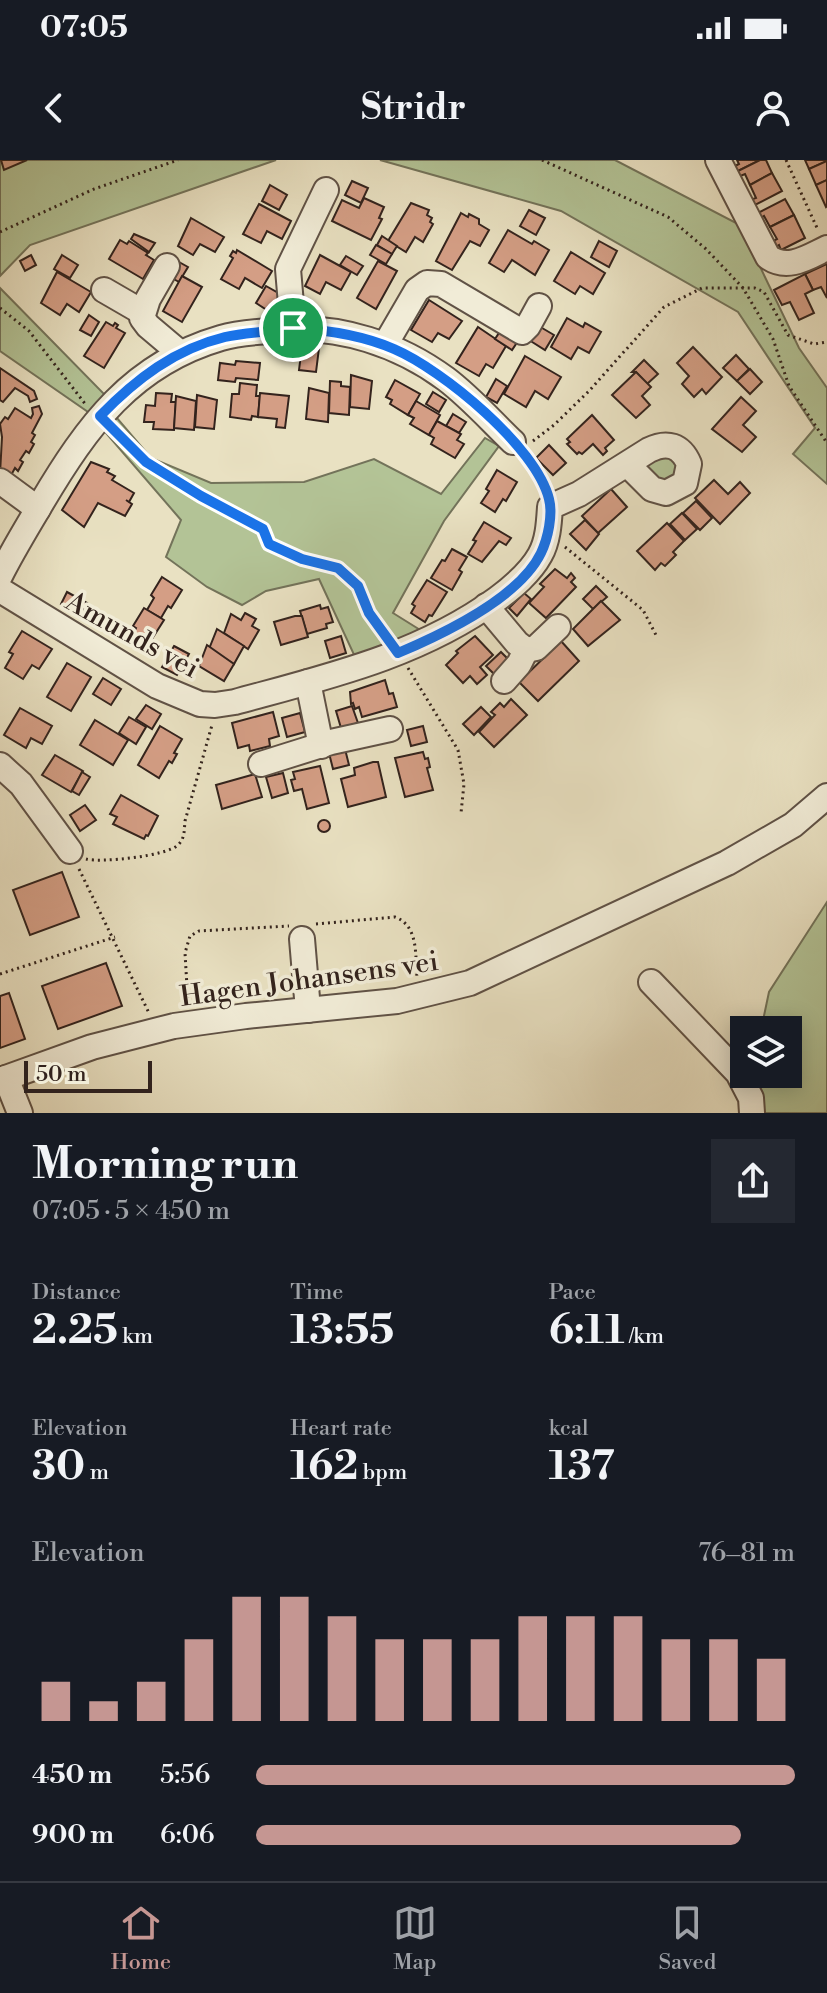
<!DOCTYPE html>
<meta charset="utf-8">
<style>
body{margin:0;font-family:"Libre Bodoni",serif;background:#242831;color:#f1f3f6;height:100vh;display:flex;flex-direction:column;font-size:30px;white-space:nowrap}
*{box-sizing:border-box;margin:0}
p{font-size:26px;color:#9ea1a6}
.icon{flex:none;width:44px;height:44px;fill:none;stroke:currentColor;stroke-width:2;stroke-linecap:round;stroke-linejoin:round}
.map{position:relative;height:953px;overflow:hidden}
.side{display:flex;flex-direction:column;background:#171b24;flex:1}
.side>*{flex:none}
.tools{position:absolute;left:730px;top:856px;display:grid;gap:16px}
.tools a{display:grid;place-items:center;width:72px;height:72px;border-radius:0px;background:#171b24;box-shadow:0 4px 20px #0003;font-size:40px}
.scale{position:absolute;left:24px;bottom:20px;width:128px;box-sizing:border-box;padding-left:8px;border:4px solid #33231d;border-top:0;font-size:22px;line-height:28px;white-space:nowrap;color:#33231d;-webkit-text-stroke:6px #f1ecd7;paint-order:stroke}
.pin{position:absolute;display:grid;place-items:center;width:68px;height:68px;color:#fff;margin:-34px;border:4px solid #fff;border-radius:50%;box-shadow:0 2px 8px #0007}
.round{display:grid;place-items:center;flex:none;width:84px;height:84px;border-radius:0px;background:#242831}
.overview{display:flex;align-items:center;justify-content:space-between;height:136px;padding:0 32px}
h1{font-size:44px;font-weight:700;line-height:60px}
.stats{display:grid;grid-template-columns:repeat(3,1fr);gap:12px;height:136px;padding:8px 32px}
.stats div{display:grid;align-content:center}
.stats b{font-size:40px;font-weight:700}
.stats small{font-size:22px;font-weight:400}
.stats p{font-size:22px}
.chart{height:224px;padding:16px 32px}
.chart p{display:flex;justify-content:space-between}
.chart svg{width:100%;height:144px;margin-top:8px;stroke:#c59692;stroke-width:6}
ul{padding:0 32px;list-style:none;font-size:26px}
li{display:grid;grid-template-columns:128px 96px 1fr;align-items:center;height:60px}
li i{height:20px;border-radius:10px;background:#c59692}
.status{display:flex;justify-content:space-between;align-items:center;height:56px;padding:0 40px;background:#171b24;direction:ltr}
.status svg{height:22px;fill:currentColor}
header{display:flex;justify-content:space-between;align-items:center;height:104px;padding:0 32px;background:#171b24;font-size:36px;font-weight:700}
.menu{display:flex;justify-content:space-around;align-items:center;height:112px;border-top:2px solid #363941;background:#171b24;font-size:22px;color:#9ea1a6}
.menu a{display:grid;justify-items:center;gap:4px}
.menu .active{color:#c59692}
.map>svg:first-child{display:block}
</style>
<div class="status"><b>07:05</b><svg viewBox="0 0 49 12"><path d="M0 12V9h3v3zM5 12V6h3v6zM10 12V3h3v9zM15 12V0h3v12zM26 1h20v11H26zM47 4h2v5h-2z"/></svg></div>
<header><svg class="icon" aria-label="back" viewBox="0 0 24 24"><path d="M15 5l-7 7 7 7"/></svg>Stridr<svg class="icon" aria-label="person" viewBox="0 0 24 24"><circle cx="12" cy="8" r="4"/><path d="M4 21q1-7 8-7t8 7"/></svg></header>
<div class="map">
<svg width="827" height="953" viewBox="0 0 827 953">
<rect width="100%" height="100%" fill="#e9e1c2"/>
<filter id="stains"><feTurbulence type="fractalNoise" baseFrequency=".0025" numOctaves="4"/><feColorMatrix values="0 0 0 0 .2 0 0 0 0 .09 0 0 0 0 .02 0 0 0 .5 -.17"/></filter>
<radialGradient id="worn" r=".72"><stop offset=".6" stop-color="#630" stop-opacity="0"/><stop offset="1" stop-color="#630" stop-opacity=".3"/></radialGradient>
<g fill="#b3c396" stroke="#73735a" stroke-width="2">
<polygon points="0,0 276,0 30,85 0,116"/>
<polygon points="380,0 615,0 740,65 799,188 827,228 827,324 793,294 815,268 738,152 561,51"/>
<polygon points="0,128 105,235 116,257 151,298 211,323 304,322 374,299 441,334 485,278 499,286 444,361 393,453 425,473 356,499 319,419 266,431 242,445 207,427 166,397 181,360 88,252 0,191"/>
<polygon points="660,292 685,305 664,327 644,305"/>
<polygon points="827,742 827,953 761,953 759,914 788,914 788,870 761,870 769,832"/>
</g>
<g fill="#d49e85" stroke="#33231d" stroke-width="2">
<polygon points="1,0 27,0 4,10"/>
<polygon points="737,0 760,0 736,12 733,7 739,4"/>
<polygon points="760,0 766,0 772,13 750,25 745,14 738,17 736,12"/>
<polygon points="805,0 827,0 827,1 809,9"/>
<polygon points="827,1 827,20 816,25 809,9"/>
<polygon points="772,13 782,31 753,46 750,40 756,38 750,25"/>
<polygon points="827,20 827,46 826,47 816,25"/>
<polygon points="352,21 368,28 361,43 345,35"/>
<polygon points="270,25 287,35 279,50 262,41"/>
<polygon points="364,38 384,47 379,58 382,59 371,80 332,61 342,40 359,48"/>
<polygon points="785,39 794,55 770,67 764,56 759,59 756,54"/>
<polygon points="411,43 429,50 427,55 432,58 430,62 433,64 423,82 415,77 406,92 388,81"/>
<polygon points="259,44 291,61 282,79 267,71 261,83 243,74"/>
<polygon points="529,50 545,58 536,75 520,66"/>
<polygon points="461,53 468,57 469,54 479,59 479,64 489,70 480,86 470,81 452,110 436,101"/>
<polygon points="794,55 805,78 781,90 779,85 774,88 771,82 777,79 770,67"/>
<polygon points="191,58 224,77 215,92 200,84 193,95 178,86"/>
<polygon points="508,70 532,84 534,81 549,90 535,115 512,100 504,112 489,103"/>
<polygon points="134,74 155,83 149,92 131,79"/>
<polygon points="382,76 397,86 392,94 377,85"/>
<polygon points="120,80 127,84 129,81 148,93 146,95 154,100 143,119 109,99"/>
<polygon points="599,81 617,91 609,107 591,97"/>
<polygon points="376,85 392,94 386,104 370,95"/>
<polygon points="237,90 272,111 262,128 245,118 239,129 221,119 233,98 230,96 233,91 236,93"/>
<polygon points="571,92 605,113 593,134 580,126 575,134 554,121"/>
<polygon points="31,95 36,105 25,111 20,101"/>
<polygon points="62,95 78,105 70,118 54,109"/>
<polygon points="320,95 351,112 341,130 326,122 320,134 305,126"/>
<polygon points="346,96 363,106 357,115 340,105"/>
<polygon points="378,101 397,111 376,149 357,138"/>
<polygon points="179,102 188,107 179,122 170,117"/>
<polygon points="827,104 827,138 821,127 813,130 805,114"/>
<polygon points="57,112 91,132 79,152 67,144 60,155 41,143"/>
<polygon points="805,114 813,130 805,134 814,153 799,160 790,142 782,145 774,130"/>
<polygon points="182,116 202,127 182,162 163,151"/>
<polygon points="266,126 280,134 270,152 256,143"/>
<polygon points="429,140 462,161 449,179 438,173 432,182 411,170"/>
<polygon points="89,155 99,162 91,176 80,170"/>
<polygon points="567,158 583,167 585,163 601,172 589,193 578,187 571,199 551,187"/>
<polygon points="106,162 113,166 115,163 118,165 116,168 125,173 104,208 84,196"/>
<polygon points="537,165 554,175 545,190 529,180"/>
<polygon points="478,167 506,186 493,208 486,204 479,216 456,203"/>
<polygon points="501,170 518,181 512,190 495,179"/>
<polygon points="302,186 319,188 316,212 299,210"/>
<polygon points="693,187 722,217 706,234 702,229 694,237 682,224 689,216 677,203"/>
<polygon points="736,195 749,209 737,221 723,208"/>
<polygon points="525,196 561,217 548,239 535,231 526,247 504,234"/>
<polygon points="644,200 658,214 647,224 636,212 632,212"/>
<polygon points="236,201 260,203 258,220 236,218 235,222 218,220 220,203 235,205"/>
<polygon points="0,208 34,231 37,239 30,242 28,236 15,228 3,242 0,240"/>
<polygon points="750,209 762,222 750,234 737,221"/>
<polygon points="636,212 651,227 642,236 650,245 636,258 612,235"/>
<polygon points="351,215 372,221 369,249 350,247"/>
<polygon points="496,219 507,226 497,243 486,237"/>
<polygon points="395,220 420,234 408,255 390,244 392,240 386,237"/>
<polygon points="330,221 341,222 341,226 350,227 349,255 329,253"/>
<polygon points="240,223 257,225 256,236 260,236 258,257 252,256 251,260 230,257 232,234 239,234"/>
<polygon points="309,228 329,233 328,262 306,259"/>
<polygon points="433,232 446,240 439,252 426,244"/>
<polygon points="156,233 172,234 171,242 176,242 174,270 153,269 154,262 144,262 146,245 155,246"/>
<polygon points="260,233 289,236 285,268 276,267 277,259 258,257"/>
<polygon points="197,235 217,240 214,269 195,267"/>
<polygon points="176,236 196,241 194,270 174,268"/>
<polygon points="741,237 756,251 743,265 756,277 742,292 712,269"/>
<polygon points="416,241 440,255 429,275 410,264 414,258 408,255"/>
<polygon points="39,246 42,254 32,273 35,275 31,282 34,284 29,293 26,291 20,300 23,302 18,311 15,308 9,319 0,314 2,277 0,264 5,257 8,259 15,248 31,258 33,254 32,248"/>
<polygon points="453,254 466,262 459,273 446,266"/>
<polygon points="592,255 614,280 605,288 607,291 603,295 593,284 582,294 579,292 577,294 567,284 570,282 567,279"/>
<polygon points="437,261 461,274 457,280 464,284 455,298 431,284 434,278 429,275"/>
<polygon points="549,285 566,303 553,315 536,298"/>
<polygon points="91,302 109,309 107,312 115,316 112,320 134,333 129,342 126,340 132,344 125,356 98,343 84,367 62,350"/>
<polygon points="497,310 517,322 506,341 503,339 495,352 481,343 489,331 486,329"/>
<polygon points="714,320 728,334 740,322 750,333 720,364 695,338"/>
<polygon points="611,329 627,347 598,373 582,356"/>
<polygon points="696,341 712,358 700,370 683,353"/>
<polygon points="682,353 697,369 685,380 670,364"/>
<polygon points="585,360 599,374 586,390 570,374"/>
<polygon points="484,362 511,378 506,385 499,381 482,402 468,394 476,381 473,380"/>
<polygon points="667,363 684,381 673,392 676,395 665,406 661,403 655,410 637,391"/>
<polygon points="452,389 467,397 459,410 462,412 452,430 431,418 442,400 445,401"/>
<polygon points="555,409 567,418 571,413 575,418 571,422 576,427 546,458 529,443 544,427 540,424"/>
<polygon points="162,417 182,430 171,448 168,446 161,458 147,450 154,438 151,435"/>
<polygon points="427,420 447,432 432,456 429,455 425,462 411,453 415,446 412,444"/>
<polygon points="596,426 607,437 593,449 583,439"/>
<polygon points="67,432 87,443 81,455 61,444"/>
<polygon points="524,433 531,439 517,456 509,448"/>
<polygon points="601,441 620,460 588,486 573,469"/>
<polygon points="320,445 321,449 328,447 333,462 326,464 327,468 307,474 300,451"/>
<polygon points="144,448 164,460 145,490 129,481 136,468 133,466"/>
<polygon points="245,453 256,459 252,466 259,470 248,489 224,473 231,454 241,460"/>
<polygon points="295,456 302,456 308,477 281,485 274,462"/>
<polygon points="217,469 244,486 234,504 209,489"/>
<polygon points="22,471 52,489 39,509 32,505 23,519 5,508 13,494 9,492"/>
<polygon points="341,476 346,493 330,498 325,481"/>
<polygon points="475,476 493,495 480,507 487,515 477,524 470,516 463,523 446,505 458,493 456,491"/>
<polygon points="561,481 579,501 538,541 519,522"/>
<polygon points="207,485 234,504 224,521 199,506"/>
<polygon points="174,486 189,494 177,515 162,507"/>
<polygon points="501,492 512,503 497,517 486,506"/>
<polygon points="67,503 91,517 71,551 47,537"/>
<polygon points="103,518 121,529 111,545 93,534"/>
<polygon points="385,520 389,534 393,533 397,547 362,557 359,547 355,549 353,543 351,544 350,532"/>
<polygon points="511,539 527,555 494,587 479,572 495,555 491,552 500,543 504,547"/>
<polygon points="146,545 161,554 152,569 136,559"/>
<polygon points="352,546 358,563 341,568 336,551"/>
<polygon points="481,547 491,557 474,575 463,564"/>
<polygon points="20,548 52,566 42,584 31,578 26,588 4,575"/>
<polygon points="273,552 279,576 269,579 270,586 250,591 249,585 238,588 232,563"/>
<polygon points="300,553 305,572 287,577 282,558"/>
<polygon points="129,557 146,567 136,584 119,573"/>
<polygon points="95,560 128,580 113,605 80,585"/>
<polygon points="160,566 182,579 174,593 177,594 172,603 169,601 159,618 138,605"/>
<polygon points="423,566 427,582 411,586 407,570"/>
<polygon points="345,589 349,605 333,609 329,593"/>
<polygon points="423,592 425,599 428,598 430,607 427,608 433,630 405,637 395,598"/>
<polygon points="55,595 83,611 71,632 42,615"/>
<polygon points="373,602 378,602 386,637 348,647 341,619 355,615 354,608"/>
<polygon points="320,606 329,643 307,649 302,629 294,631 291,620 295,619 293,612"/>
<polygon points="82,612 90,617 79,635 72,631"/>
<polygon points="283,613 288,633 272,638 266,617"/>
<polygon points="255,614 262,637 222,649 216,625"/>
<polygon points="121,635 158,656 148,676 146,675 144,679 113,664 117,657 110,654"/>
<polygon points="85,645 96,660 80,671 70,655"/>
<circle cx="324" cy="666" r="6"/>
<polygon points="62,712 79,757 30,775 13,730"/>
<polygon points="106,803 122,846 58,869 42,826"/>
<polygon points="9,833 25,879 0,888 0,836"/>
</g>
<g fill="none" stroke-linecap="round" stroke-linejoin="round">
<g stroke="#605246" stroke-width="28">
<g id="minor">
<path d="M 718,0 L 768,97 C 788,111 808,97 827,88"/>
<polyline points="167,106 148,139 142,158 148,166 180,193"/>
<polyline points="104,130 142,152"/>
<polyline points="293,168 288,109 326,30"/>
<polyline points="385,185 417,130 427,123 441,124 522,172 528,166 539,146"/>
<polyline points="0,321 38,349"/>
<path d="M 0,416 C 13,390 28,366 42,342 C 87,266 132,204 221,178 C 241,172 261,172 281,170 C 339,164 400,185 446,219 C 470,237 491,261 513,282"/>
<path d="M 0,430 L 157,526 L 200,544 L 215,545 L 235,542 C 326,517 419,496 497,439 C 513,427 530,413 540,395 C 548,381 549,363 550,347 L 579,334 L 649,290 C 667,281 681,285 689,304 L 685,323 L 666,333 L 652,329 L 627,304"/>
<polyline points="486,446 517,483 526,490 536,488 558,467"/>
<polyline points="504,521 519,504 526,490"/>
<polyline points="308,522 321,586"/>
<polyline points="261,604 331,582 390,569"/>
<polyline points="0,605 21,624 70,691"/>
<polyline points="302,779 308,850"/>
<polyline points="651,822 738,913 751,938 752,953"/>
<polyline points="6,918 20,953"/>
<polyline points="0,920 92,887 174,866 246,856 397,841 470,823 727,703 793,665 827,636"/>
</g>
</g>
<g stroke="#33231d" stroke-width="3" stroke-dasharray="2 4" stroke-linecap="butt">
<polyline points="542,0 668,57 706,89 743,128 773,179 789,226 827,283"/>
<polyline points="786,0 818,70"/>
<polyline points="0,72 94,29 178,0"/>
<polyline points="0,148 29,171 86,245"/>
<polyline points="115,271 146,302 201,336 263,369 269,384 302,399 338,408 358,426 369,453 385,475"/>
<polyline points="533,281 554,265 589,231 664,147 702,128 755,128 764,132 788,175 814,184 827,182"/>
<polyline points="526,297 545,328"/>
<polyline points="565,387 643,450 656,475"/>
<polyline points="408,508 458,590 464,624 461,653"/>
<path d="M 86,699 C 101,703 167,696 178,685 C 185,678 184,671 185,661 L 212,565"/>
<polyline points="79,709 149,853"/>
<path d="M 316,764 L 395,757 C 419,766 415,795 417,817"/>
<polyline points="0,814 115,777"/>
<polyline points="188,844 185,793 190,776 199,771 289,766"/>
</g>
<use href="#minor" stroke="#f1ecd7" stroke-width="24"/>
</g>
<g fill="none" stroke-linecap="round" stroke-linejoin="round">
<g stroke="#fff" stroke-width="16">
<path id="route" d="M 293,168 C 328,170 362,175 394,189 C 443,210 536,287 549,339 C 553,355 548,378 541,393 C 519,438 443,474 398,493 L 369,453 L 358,426 L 338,408 L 302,399 L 269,384 L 263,369 L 201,336 L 146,302 L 100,256 C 136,219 175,189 225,177 C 248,172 271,172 293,168 Z"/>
</g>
<use href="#route" stroke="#1a73e8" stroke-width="10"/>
</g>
<g text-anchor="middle" stroke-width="7" stroke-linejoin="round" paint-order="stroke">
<g font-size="28" fill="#33231d" stroke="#f1ecd7">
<text transform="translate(133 474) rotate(29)" y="10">Amunds vei</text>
<text transform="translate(309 818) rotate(-8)" y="10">Hagen Johansens vei</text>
</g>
</g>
<rect width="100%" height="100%" filter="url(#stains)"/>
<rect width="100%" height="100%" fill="url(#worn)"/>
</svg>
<div class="tools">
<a><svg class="icon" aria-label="layers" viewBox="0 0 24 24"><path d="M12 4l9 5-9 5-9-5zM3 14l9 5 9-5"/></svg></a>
</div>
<div class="scale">50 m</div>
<div class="pin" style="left:293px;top:168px;background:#1e9e55"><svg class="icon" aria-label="arrive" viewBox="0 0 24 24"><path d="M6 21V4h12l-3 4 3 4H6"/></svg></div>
</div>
<section class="side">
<div class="overview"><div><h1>Morning run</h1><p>07:05 · 5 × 450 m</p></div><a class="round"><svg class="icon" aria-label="share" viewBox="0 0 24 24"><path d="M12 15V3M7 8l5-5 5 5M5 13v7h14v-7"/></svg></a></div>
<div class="stats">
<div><p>Distance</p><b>2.25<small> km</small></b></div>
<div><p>Time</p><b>13:55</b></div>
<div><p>Pace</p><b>6:11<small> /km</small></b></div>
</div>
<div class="stats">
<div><p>Elevation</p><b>30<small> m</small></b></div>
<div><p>Heart rate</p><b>162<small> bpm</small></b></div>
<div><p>kcal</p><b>137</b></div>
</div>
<div class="chart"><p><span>Elevation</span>76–81 m</p>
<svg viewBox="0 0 160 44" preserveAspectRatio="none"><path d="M5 44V32M15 44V38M25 44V32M35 44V19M45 44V6M55 44V6M65 44V12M75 44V19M85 44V19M95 44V19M105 44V12M115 44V12M125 44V12M135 44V19M145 44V19M155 44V25"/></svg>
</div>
<ul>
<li><b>450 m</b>5:56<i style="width:100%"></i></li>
<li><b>900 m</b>6:06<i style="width:90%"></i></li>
</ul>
</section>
<nav class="menu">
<a class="active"><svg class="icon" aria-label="home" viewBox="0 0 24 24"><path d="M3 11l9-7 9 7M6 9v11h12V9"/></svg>Home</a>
<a><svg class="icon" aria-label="map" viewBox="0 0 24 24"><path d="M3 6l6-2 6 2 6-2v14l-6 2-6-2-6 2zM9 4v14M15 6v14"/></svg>Map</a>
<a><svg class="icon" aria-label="saved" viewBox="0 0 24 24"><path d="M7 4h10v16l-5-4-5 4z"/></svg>Saved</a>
</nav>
